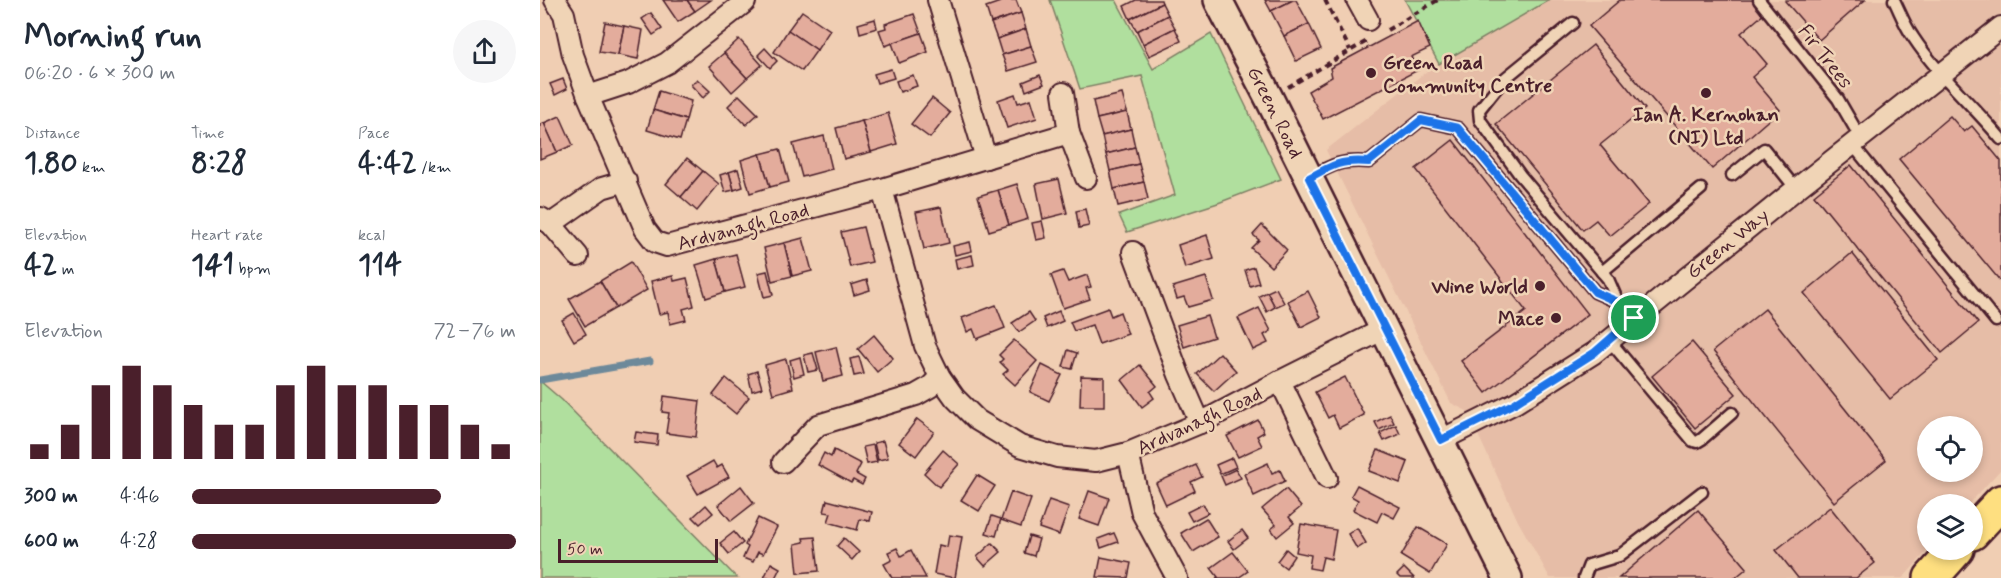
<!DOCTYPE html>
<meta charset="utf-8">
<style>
body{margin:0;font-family:Mynerve,sans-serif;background:#f6f6f7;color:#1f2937;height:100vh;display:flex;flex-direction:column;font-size:22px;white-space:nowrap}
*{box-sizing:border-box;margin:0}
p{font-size:20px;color:#747a83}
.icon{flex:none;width:33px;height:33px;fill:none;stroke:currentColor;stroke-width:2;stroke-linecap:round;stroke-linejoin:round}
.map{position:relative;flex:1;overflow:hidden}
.drawer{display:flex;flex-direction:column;background:#fff;width:540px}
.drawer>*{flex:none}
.controls{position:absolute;left:1377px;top:416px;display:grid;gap:12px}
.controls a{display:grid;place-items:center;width:66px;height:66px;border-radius:50%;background:#fff;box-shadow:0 3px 9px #0003;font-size:30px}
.scale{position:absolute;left:18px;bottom:15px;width:160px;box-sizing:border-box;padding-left:6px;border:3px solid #4a1f2b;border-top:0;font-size:16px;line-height:21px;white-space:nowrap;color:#4a1f2b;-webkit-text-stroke:4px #f0d4b6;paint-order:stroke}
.pin{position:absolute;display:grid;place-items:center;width:51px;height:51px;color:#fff;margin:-26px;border:3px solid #fff;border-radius:50%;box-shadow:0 2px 6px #0007}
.round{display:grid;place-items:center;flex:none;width:63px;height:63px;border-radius:32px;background:#f6f6f7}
.headline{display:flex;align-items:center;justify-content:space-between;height:102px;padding:0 24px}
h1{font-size:33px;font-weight:700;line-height:45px}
.figures{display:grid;grid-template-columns:repeat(3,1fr);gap:9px;height:102px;padding:6px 24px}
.figures div{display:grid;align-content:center}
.figures b{font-size:30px;font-weight:700}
.figures small{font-size:16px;font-weight:400}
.figures p{font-size:16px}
.chart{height:168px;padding:12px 24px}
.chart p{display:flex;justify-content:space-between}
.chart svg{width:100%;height:108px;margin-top:6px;stroke:#4a1f2b;stroke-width:6}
ul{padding:0 24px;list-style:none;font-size:20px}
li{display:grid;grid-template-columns:96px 72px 1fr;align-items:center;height:45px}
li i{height:15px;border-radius:8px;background:#4a1f2b}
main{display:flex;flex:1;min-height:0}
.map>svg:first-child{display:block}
</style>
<main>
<section class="drawer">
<div class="headline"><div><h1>Morning run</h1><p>06:20 · 6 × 300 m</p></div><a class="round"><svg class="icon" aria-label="share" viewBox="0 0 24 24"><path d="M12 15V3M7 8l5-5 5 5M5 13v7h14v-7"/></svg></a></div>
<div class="figures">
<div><p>Distance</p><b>1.80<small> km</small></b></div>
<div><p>Time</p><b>8:28</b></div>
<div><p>Pace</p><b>4:42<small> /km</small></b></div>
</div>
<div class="figures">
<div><p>Elevation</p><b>42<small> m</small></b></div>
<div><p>Heart rate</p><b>141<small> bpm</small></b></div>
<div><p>kcal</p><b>114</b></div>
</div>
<div class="chart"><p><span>Elevation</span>72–76 m</p>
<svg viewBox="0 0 160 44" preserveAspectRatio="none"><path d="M5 44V38M15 44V30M25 44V14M35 44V6M45 44V14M55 44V22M65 44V30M75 44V30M85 44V14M95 44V6M105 44V14M115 44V14M125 44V22M135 44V22M145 44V30M155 44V38"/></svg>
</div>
<ul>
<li><b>300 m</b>4:46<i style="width:77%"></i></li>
<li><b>600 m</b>4:28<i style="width:100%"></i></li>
</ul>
</section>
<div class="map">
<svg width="1461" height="578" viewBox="0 0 1461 578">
<rect width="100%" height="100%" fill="#f0ceb3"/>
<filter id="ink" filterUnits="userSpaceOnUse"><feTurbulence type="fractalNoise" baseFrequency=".0167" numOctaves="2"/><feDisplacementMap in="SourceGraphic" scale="12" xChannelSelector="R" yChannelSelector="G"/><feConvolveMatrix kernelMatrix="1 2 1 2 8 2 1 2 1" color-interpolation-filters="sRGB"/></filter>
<g filter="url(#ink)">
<path fill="#e6bda7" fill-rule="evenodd" d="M 1009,0 L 1461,0 L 1461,469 L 1429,504 L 1388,504 L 1388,549 L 1389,549 L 1363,578 L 1010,578 L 978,521 L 927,411 L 911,403 L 786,150 L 887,71 ZM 1388,426 L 1432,426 L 1432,471 L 1388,471 Z"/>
<g fill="#b0df9e" stroke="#7d7f64" stroke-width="1.5">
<polygon points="510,0 576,0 613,69 671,34 741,179 678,203 587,232 579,215 635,195 602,76 540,89"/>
<polygon points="865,0 1009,0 899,64"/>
<polygon points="0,381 22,400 197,578 0,578"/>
</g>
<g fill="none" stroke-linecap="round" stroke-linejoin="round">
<polyline stroke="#6d899a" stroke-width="7" points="0,380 110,361"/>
</g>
<g fill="#e3ac9c" stroke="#4a1f2b" stroke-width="1.5">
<polygon points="123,0 147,0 155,11 138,22"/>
<polygon points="147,0 171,0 155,11"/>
<polygon points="466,0 476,0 481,13 451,23 446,7"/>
<polygon points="596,0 621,0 622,3 590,19 584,6"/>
<polygon points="725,0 753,0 731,11"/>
<polygon points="753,0 756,0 769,24 744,36 731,11"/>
<polygon points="1080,0 1213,0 1225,13 1201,33 1227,64 1212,77 1240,110 1172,169 1049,26"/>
<polygon points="1246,0 1325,0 1279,40 1245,1"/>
<polygon points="622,3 628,15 597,31 590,19"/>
<polygon points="262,11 290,30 277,50 248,30"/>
<polygon points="111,13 122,29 113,35 102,19"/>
<polygon points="481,13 486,29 457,39 451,23"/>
<polygon points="374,14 381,33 345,46 339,30 346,28 345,24"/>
<polygon points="628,15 635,28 603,44 597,31"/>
<polygon points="335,19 337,28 320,33 318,24"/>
<polygon points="878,21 890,48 871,57 878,70 783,119 768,91 792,77 790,68"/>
<polygon points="65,22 84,26 78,55 59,52"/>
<polygon points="769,24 781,49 756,61 744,36"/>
<polygon points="84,26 103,30 98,59 78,55"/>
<polygon points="635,28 641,41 609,56 603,44"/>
<polygon points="486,29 491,46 462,55 457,39"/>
<polygon points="248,30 277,50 262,71 234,52"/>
<polygon points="381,33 388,52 359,63 352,43"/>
<polygon points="199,39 222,65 207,78 184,53"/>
<polygon points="1053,45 1105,109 1060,145 1109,204 1070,236 1056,220 1043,230 956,124"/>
<polygon points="491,46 497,62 468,71 462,55"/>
<polygon points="225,48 237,61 230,68 218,55"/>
<polygon points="184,53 207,78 192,92 169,66"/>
<polygon points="351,69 354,78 337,83 334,74"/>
<polygon points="373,75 377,86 360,92 356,81"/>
<polygon points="500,75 504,84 486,91 483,82"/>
<polygon points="23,79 27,89 15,95 10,84"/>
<polygon points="157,79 170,91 163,98 151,85"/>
<polygon points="119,91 151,101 146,120 113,110"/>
<polygon points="475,94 478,103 491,99 497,118 467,128 458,100"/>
<polygon points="582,94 587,112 557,119 553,101"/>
<polygon points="199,95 218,114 206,125 188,106"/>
<polygon points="392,98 410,113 390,138 371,124"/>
<polygon points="113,110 146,120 140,140 107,130"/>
<polygon points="587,112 591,129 562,136 557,119"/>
<polygon points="348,113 357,144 331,152 322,121"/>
<polygon points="20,116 33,145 17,152 4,123"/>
<polygon points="1410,116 1424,132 1432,126 1461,161 1461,282 1359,159"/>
<polygon points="322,121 331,152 304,159 296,128"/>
<polygon points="4,123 17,152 0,159 0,124"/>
<polygon points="591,129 595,147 566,154 562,136"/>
<polygon points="284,136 292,169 262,177 253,144"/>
<polygon points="913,140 1048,314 946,393 921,361 986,311 876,169"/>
<polygon points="595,147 599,164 570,171 566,154"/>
<polygon points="240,149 249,182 230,187 220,154"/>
<polygon points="220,154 230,187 210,193 201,160"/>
<polygon points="147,158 163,171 141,197 126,184"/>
<polygon points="599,164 604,182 574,189 570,171"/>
<polygon points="1311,165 1438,323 1402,353 1274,195"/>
<polygon points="198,169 203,187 194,190 189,172"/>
<polygon points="163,171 179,184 157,211 141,197"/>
<polygon points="189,172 194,190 185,192 180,175"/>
<polygon points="519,179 527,213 503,219 496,184"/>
<polygon points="604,182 608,199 578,206 574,189"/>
<polygon points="477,184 488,219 469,225 458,190"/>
<polygon points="458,190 469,225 449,231 438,196"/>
<polygon points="401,207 409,243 384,249 376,212"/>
<polygon points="545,209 549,226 539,228 536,211"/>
<polygon points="502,221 506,238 496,240 492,223"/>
<polygon points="722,225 747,250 731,267 711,248 719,240 713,235"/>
<polygon points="323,227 332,262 310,267 301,232"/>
<polygon points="667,235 674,259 645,268 638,245"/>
<polygon points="263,238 272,271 252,276 244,243"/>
<polygon points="430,242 432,251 415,255 413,246"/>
<polygon points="244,243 252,276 232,281 224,248"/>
<polygon points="1312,253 1398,360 1350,399 1264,293"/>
<polygon points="196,254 205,287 185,292 176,259"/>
<polygon points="432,255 434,265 417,269 415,259"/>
<polygon points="176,259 185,292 166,298 156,265"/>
<polygon points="91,262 107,290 76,308 60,281"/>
<polygon points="714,267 719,283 710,286 705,270"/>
<polygon points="227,271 233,295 224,297 218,273"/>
<polygon points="523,271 528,282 547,275 551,287 546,288 550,299 523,308 511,275"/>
<polygon points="133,276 134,281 147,278 154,306 143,309 146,320 130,324 128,312 119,314 111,281"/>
<polygon points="666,277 673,300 648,307 644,297 637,299 633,287"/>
<polygon points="327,280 330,290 314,295 311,285"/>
<polygon points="60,281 76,308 45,326 29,299"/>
<polygon points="736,288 744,303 735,307 727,292"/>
<polygon points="768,291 781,317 761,327 748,301"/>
<polygon points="727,292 735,307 727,312 719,296"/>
<polygon points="456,305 465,328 437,339 433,329 427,332 422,318"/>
<polygon points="568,308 571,316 580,312 588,334 559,344 552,325 534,331 530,322"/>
<polygon points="719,308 731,331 724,335 728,343 713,350 698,318"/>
<polygon points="1225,309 1346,460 1294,502 1173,351"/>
<polygon points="519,311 523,321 507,328 503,318"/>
<polygon points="489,312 495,321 479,332 472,323"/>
<polygon points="34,313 46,334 34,341 22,320"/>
<polygon points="667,316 674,337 644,347 637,325"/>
<polygon points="334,335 353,358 337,372 318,349"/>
<polygon points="474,340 497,361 475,385 463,374 468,370 460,362 463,359 459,355"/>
<polygon points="1152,342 1196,394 1155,428 1112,376"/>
<polygon points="296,347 303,376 283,381 276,352"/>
<polygon points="528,350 537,353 532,369 523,367"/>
<polygon points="273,353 278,370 268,372 264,355"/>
<polygon points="680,353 696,371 674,391 657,374"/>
<polygon points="260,357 264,374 254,377 250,360"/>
<polygon points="319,357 324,374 314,376 310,359"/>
<polygon points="246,359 253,388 233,394 225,365"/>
<polygon points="502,365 522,375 509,401 490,392"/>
<polygon points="600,365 617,386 610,392 614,398 602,407 582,380"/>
<polygon points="217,371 222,388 212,391 208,374"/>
<polygon points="541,376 564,377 564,406 540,406"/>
<polygon points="805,377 824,415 799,428 793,415 788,418 775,392"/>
<polygon points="186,378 209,397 196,414 173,395"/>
<polygon points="124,396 160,401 156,437 126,433 129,413 122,412"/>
<polygon points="850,415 854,423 839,430 835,422"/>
<polygon points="377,419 394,432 376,456 359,443"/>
<polygon points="718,420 724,432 717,436 722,446 698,457 687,436"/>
<polygon points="856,425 860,434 844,441 840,433"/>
<polygon points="96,432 118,435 117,445 94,442"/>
<polygon points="343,441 348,458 338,460 334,443"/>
<polygon points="333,445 337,462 327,464 323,447"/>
<polygon points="294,450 321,464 316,474 325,479 322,485 313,480 311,483 278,465 284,453 291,457"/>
<polygon points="403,450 419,464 399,487 384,473"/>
<polygon points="838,450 868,462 860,483 829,471"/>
<polygon points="692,458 696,467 680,474 676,465"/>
<polygon points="173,461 177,468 182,465 189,477 158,494 147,476"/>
<polygon points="728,463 732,473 740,470 745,481 714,496 704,474"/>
<polygon points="656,465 662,477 651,482 655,491 626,505 616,483"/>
<polygon points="696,469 701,478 685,485 681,476"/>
<polygon points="437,475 455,486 439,511 421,500"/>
<polygon points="817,485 860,507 854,518 842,512 837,522 813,510 818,500 811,496"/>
<polygon points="201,486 214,503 191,521 178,505"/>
<polygon points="746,489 761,507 749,517 754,523 737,537 731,529 736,525 722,509"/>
<polygon points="549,491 569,498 559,526 539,519"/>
<polygon points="471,492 491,499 481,527 461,520"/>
<polygon points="287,500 332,512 330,521 320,519 317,530 288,522 291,513 284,512"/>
<polygon points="509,500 529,507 519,535 499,528"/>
<polygon points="663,504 668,513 652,521 647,512"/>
<polygon points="166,505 173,513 160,524 153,517"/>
<polygon points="1290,507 1335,563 1316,578 1258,578 1236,550"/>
<polygon points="1158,510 1207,568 1195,578 1079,578"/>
<polygon points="452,516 461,519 456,536 446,533"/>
<polygon points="218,518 237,527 223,554 218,552 213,562 203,558 208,547 205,545"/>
<polygon points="666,518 678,537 653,552 641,533"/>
<polygon points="761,524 796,530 791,559 783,557 780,570 769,568 771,555 756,552"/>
<polygon points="878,527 907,544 890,574 861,556"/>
<polygon points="817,528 826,543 817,549 808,534"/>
<polygon points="702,530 708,538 694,549 688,541"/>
<polygon points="194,532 203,543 189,554 180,543"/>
<polygon points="574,533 578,542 561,548 558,539"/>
<polygon points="409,535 422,537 415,578 394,574 399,545 407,547"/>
<polygon points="489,536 499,539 494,556 484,553"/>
<polygon points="275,537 279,571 258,573 255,544 264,542 263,538"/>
<polygon points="304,538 319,552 312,560 297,546"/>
<polygon points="452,543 461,552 445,566 437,557"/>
<polygon points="357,548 361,556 371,550 386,578 352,578 344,564 352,560 348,552"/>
<polygon points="746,549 754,556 746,568 737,561"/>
<polygon points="693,552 708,571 698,578 676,578 678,577 671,568"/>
<polygon points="561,557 591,563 588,578 557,577"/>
<polygon points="231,563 240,568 235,578 224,578"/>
<polygon points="864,568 874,578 860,578 857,575"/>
</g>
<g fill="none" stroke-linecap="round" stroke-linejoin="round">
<g stroke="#4a1f2b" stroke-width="15">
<g id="lane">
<polyline points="1219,0 1298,99 1320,137"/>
<path d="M 1354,0 C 1360,12 1365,26 1373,37 C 1398,75 1433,105 1461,139"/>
<polyline points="1033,23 963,80 939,110 940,120 980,175 1068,279 1078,302 1094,318"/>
<polyline points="1312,144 1456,321"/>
<polyline points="1192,175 1224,149 1256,189"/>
<path d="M 770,177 C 794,164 801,160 829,162 L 881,120 L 918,128 L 1055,292 L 1078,302"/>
<polyline points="1062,272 1161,189"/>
<polyline points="1069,340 1153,441 1157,442 1162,439 1192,413"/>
<polyline points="1044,578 1049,565 1079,556 1162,492"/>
</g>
</g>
<g stroke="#4a1f2b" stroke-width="24">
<g id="street">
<polyline points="15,0 24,14 33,55 48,96 105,229 115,242 127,246 342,189 529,133"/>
<polyline points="398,0 446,158"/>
<polyline points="817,0 828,20"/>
<polyline points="523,93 529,133 546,178"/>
<polyline points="48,96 88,83 127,63 205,2"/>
<polyline points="342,189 385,346 400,377 415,398 437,420 480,446 517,457 556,461 588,453 660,423 740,381 844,329"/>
<polyline points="1,218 11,224 38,256"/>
<polyline points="11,224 62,188 86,181"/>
<polyline points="593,252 639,375 660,423"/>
<polyline points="740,381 787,478"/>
<polyline points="901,440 975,403 1054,353 1256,189 1461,27"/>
<polyline points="588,453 602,513 637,578"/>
<polyline points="243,462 278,425 376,395 390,387 400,377"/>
</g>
</g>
<g stroke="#4a1f2b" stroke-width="32">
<g id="secondary">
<path id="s1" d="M 678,0 L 729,98 L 968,578"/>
</g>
</g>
<g stroke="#4a1f2b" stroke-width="38">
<g id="highway">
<polyline points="1432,533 1461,502"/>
<polyline points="1391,578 1417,549"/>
</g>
</g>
<g stroke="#4a1f2b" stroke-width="4" stroke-dasharray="6 4.5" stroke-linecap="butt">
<polyline points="785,0 810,50"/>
<polyline points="847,30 898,0"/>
<polyline points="748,87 827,41"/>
</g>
<use href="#lane" stroke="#f0d4b6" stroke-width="10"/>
<use href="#street" stroke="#f0d4b6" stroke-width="20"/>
<use href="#secondary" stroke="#f0d4b6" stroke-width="27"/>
<use href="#highway" stroke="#fedf80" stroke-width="33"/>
</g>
</g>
<g fill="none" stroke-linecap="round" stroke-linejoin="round" filter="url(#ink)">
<g stroke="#fff" stroke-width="12">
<path id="route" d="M 881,120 L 918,128 L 1055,292 L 1078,302 L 1094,318 L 1054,353 L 975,403 L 901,440 L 769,178 C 794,164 801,160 829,162 Z"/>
</g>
<use href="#route" stroke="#1a73e8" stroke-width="8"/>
</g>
<g fill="#4a1f2b" stroke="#f0d4b6" stroke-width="2">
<circle cx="831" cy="73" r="6"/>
<circle cx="1166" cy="93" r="6"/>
<circle cx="1000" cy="286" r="6"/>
<circle cx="1016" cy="318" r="6"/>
</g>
<g text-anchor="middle" stroke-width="5" stroke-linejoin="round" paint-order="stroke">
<g font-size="20" fill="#4a1f2b" stroke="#f0d4b6">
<text transform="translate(1286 56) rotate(52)" y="7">Fir Trees</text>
<text dy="7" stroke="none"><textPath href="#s1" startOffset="126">Green Road</textPath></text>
<text transform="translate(203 226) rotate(-15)" y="7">Ardvanagh Road</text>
<text transform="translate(1187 243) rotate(-39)" y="7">Green Way</text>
<text transform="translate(659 420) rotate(-25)" y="7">Ardvanagh Road</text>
</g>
<g font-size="20" font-weight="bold" fill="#4a1f2b" stroke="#f0d4b6" text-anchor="end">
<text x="843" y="69" text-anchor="start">Green Road<tspan x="843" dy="23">Community Centre</tspan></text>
<text x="1166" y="121" text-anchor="middle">Ian A. Kernohan<tspan x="1166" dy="23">(NI) Ltd</tspan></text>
<text x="988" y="293">Wine World</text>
<text x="1004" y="325">Mace</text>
</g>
</g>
</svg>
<div class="controls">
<a><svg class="icon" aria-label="locate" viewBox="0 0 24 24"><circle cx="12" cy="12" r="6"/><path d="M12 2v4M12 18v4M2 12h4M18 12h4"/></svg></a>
<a><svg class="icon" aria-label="layers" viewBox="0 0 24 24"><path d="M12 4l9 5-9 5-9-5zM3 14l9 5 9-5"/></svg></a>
</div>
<div class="scale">50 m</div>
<div class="pin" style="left:1094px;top:318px;background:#1e9e55"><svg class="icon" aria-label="arrive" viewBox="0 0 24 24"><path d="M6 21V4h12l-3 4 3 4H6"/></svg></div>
</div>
</main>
